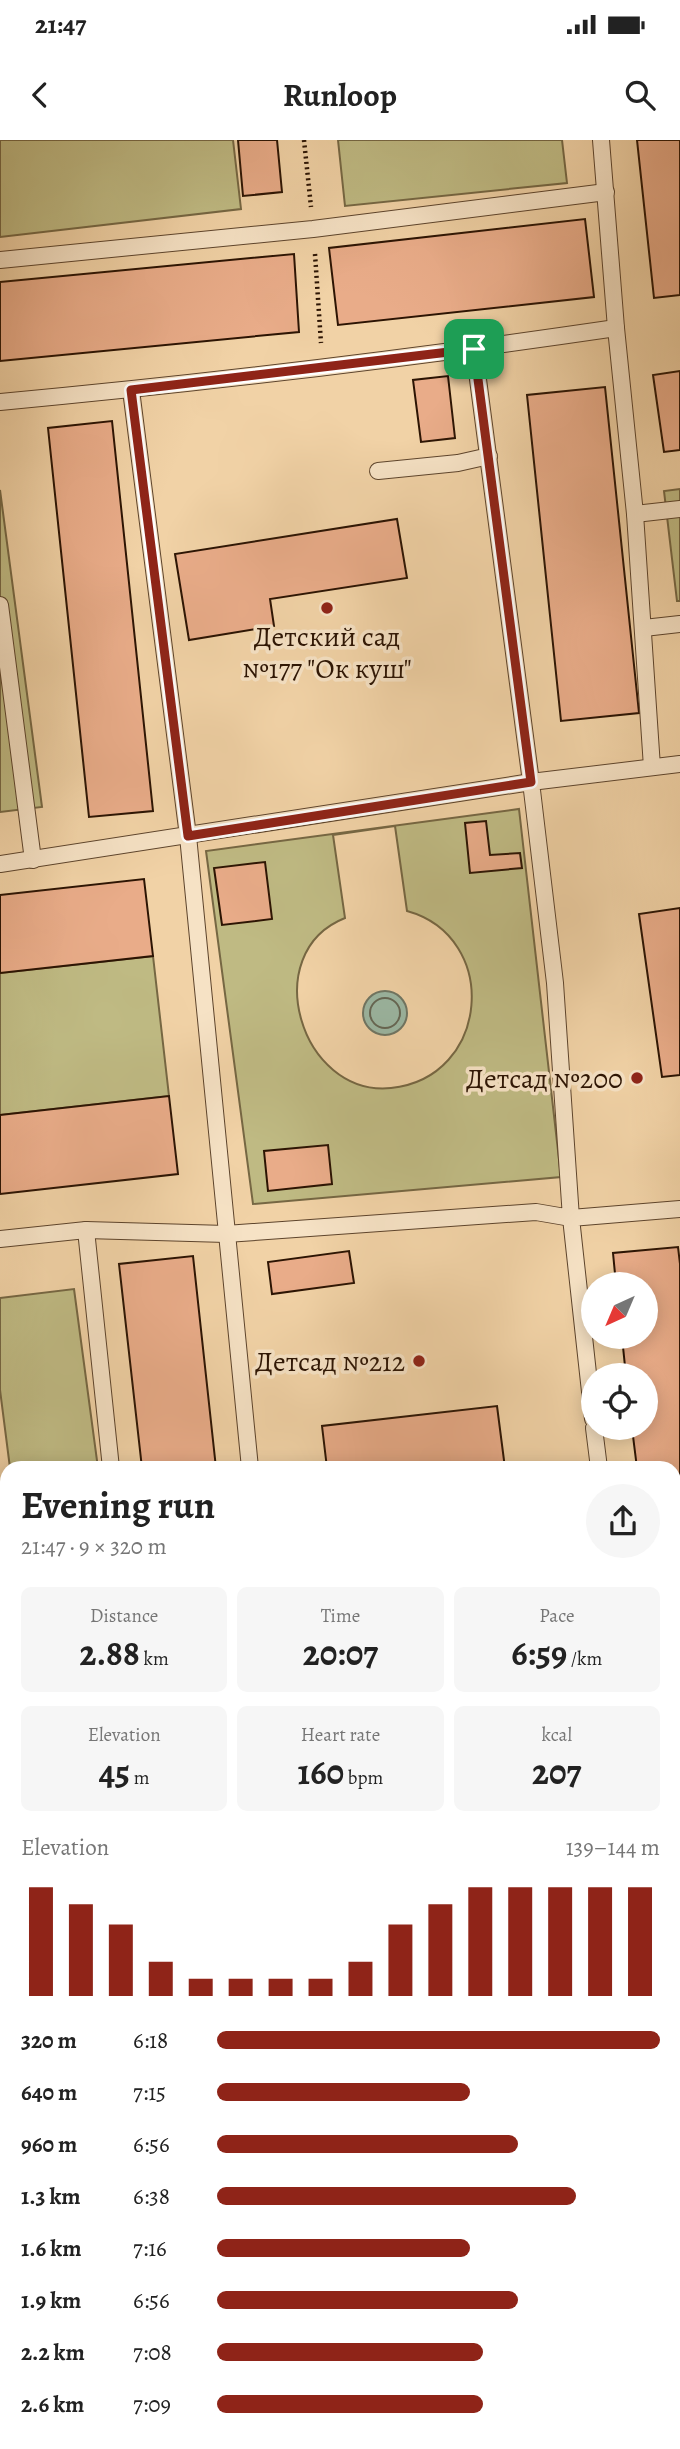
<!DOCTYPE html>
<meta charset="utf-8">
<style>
body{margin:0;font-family:Alegreya,serif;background:#f6f6f6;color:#222;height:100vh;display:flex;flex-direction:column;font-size:26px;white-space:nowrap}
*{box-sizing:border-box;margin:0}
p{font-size:23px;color:#767676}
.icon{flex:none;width:38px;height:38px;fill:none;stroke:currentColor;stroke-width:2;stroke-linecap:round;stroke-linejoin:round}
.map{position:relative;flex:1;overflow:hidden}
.sheet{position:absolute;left:0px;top:1321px;width:681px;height:989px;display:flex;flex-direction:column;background:#fff;border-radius:21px 21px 0 0;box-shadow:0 4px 18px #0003}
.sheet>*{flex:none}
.needle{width:46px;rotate:224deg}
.buttons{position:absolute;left:581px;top:1132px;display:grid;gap:14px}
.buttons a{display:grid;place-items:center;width:77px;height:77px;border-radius:50%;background:#fff;box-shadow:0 4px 18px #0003;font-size:35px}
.pin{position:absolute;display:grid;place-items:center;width:60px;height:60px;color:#fff;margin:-30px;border-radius:14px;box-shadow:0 4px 10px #0006}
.round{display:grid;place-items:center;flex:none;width:74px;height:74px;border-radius:37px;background:#f6f6f6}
.headline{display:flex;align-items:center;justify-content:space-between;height:119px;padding:0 21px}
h1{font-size:38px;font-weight:700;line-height:52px}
.metrics{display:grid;grid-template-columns:repeat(3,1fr);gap:10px;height:119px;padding:7px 21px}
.metrics div{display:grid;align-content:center;border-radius:10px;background:#f6f6f6;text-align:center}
.metrics b{font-size:35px;font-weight:700}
.metrics small{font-size:19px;font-weight:400}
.metrics p{font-size:19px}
.chart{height:196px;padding:14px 21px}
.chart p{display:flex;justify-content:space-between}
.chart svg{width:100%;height:126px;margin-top:7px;stroke:#8f2418;stroke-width:6}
ul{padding:0 21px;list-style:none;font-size:23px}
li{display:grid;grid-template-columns:112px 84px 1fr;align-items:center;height:52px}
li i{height:18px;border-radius:9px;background:#8f2418}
.status{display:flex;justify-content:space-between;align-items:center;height:49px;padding:0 35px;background:#fff;direction:ltr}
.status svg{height:19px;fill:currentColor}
header{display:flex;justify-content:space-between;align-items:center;height:91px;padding:0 21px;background:#fff;font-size:32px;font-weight:700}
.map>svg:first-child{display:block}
</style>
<div class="status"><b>21:47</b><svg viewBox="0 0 49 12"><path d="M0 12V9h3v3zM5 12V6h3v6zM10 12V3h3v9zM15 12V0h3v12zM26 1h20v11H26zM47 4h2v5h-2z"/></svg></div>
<header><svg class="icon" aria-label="back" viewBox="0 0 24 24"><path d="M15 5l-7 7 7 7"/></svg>Runloop<svg class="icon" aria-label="search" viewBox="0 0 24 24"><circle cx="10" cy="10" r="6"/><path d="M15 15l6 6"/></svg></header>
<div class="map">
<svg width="680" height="2309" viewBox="0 0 680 2309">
<rect width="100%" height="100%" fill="#f1d2a6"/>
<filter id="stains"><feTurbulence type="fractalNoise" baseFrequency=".00286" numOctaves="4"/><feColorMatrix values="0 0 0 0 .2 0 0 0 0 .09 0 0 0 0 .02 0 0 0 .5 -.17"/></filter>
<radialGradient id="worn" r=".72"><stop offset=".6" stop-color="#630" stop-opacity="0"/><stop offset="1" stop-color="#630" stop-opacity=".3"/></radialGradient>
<g fill="#bfba83" stroke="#766743" stroke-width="2" fill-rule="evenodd">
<polygon points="0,0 233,0 241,69 0,97"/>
<polygon points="338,0 562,0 567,43 345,66"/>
<polygon points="680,349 680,461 677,461 664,351"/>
<polygon points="0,350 42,667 0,672"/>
<path d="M 519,669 L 561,1037 L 253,1064 L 206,711 ZM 395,686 L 407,771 C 501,797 490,938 391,948 C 301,957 257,813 345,778 L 333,695 Z"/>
<polygon points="153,816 169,956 0,975 0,833"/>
<polygon points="74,1149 98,1328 10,1328 0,1250 0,1158"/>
<polygon points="674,1662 680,1662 680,1762 674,1763"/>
</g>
<circle fill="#9bb8a4" stroke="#6f7664" stroke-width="2" cx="385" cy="873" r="22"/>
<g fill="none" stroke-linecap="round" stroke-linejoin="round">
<circle stroke="#646654" stroke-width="2" cx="385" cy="873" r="15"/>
</g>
<g fill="#e9ac89" stroke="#2c1403" stroke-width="2">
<polygon points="238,0 277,0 282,52 243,56"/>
<polygon points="637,0 680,0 680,155 654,158"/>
<polygon points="585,79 594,157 338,185 329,108"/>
<polygon points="294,114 299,192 0,221 0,142"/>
<polygon points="680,231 680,310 664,312 653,235"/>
<polygon points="448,236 455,298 421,302 413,240"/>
<polygon points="605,247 639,573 561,581 527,255"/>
<polygon points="112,281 153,671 89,677 48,288"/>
<polygon points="397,379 407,438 270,459 274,486 189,500 175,414"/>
<polygon points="486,681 490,715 520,713 522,728 470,733 465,683"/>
<polygon points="265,722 272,779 222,785 214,728"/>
<polygon points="144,739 153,816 0,833 0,755"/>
<polygon points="680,768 680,935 662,937 639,774"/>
<polygon points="169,956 178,1034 0,1054 0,975"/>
<polygon points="328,1005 332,1044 268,1051 264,1011"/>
<polygon points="678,1107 680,1124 680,1424 674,1424 674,1328 637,1328 632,1288 646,1288 646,1236 626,1236 622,1197 646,1197 646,1144 616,1144 613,1113"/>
<polygon points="349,1111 354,1143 272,1154 268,1122"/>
<polygon points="193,1116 216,1328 142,1328 119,1124"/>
<polygon points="497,1266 505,1328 327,1328 322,1286"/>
<rect x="674" y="1531" width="6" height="67"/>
<polygon points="0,1685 7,1746 7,1939 0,1940"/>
<rect x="674" y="1803" width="6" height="64"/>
<polygon points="7,2144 7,2278 0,2278 0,2145"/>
<polygon points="80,2303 159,2303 93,2309 80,2309"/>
<polygon points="558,2303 618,2303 619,2309 558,2309"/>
</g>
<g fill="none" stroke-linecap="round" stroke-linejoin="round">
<g stroke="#5d442c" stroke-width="18">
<g id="lane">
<polyline points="601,0 616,188 635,374 652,627"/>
<polyline points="0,120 313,89 606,52"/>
<polyline points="131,250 188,696 250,1328"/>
<path d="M 0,262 C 206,243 411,218 616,188"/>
<polyline points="378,331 458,323 489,316"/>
<polyline points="635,374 680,369"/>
<polyline points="0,465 33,720"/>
<polyline points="644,488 680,484"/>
<polyline points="0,724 531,642 474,209"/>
<polyline points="86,1090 111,1328"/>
<polyline points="0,1099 86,1090 226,1094 536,1072 571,1078 555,843 531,642 680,624"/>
<polyline points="593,1279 571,1078 680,1069"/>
<polyline points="594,1288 599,1328"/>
<polyline points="674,1464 680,1464"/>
<polyline points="0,1498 7,1566"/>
<polyline points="674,1650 680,1650"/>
<polyline points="674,1777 680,1776"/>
<polyline points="674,2151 680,2150"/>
<polyline points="0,2302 7,2301"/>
<polyline points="651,2303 651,2309"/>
</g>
</g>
<g stroke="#5d442c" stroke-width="34">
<polyline id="street" points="192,2309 193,2303"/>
</g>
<g stroke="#2c1403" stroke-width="41">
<g id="secondary">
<polyline points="674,1939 680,1938"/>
<polyline points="674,1980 680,1979"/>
<polyline points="0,2011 7,2010"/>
<polyline points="0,2054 7,2053"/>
</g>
</g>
<g stroke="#2c1403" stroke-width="4.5" stroke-dasharray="2 3.5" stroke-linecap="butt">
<polyline points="304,0 311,67"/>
<polyline points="315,114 321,203"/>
<polyline points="674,1883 680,1882"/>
<polyline points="0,1957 7,1956"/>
<polyline points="674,2030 680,2030"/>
<polyline points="0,2100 7,2100"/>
</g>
<use href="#lane" stroke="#f6e2c5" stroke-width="16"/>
<use href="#street" stroke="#f6e2c5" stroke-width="32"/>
<use href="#secondary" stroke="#f6e2c5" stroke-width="38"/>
</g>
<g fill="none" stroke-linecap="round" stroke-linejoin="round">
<g stroke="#fff" stroke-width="14">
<polygon id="route" points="474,209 531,642 188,696 131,250"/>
</g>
<use href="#route" stroke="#8f2418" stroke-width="9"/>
</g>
<g fill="#8f2418" stroke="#f6e2c5" stroke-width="2.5">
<circle cx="327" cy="468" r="7"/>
<circle cx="637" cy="938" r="7"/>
<circle cx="419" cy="1221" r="7"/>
</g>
<g text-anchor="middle" stroke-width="7" stroke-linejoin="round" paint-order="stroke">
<g font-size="28" fill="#2c1403" stroke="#f6e2c5" text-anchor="end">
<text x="327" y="506" text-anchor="middle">Детский сад<tspan x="327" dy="32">№177 "Ок куш"</tspan></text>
<text x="623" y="948">Детсад №200</text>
<text x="405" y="1231">Детсад №212</text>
</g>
</g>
<rect width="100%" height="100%" filter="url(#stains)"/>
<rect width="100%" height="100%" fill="url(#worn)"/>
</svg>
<div class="buttons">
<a><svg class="needle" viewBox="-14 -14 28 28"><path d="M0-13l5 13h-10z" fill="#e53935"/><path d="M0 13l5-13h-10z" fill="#767676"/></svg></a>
<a><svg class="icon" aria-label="locate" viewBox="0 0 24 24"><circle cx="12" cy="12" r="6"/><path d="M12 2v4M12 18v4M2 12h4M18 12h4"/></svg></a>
</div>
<div class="pin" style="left:474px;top:209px;background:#1e9e55"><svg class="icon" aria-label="arrive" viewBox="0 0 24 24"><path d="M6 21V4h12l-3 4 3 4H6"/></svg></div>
<section class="sheet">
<div class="headline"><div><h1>Evening run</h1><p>21:47 · 9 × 320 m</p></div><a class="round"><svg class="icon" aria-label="share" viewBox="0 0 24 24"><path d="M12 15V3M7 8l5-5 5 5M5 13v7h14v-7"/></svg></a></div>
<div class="metrics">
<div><p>Distance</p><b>2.88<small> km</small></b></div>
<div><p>Time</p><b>20:07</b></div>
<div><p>Pace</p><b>6:59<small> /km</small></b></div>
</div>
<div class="metrics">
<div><p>Elevation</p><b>45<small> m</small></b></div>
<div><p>Heart rate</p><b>160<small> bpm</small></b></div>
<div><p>kcal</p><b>207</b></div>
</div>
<div class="chart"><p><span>Elevation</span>139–144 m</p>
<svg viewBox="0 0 160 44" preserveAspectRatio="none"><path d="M5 44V6M15 44V12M25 44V19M35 44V32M45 44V38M55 44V38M65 44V38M75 44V38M85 44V32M95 44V19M105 44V12M115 44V6M125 44V6M135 44V6M145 44V6M155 44V6"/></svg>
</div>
<ul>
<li><b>320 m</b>6:18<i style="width:100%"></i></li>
<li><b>640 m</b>7:15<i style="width:57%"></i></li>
<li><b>960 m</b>6:56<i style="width:68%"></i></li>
<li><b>1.3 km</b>6:38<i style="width:81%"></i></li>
<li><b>1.6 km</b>7:16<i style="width:57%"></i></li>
<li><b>1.9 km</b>6:56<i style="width:68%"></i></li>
<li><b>2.2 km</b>7:08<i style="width:60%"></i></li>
<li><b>2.6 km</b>7:09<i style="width:60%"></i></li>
</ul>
</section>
</div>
